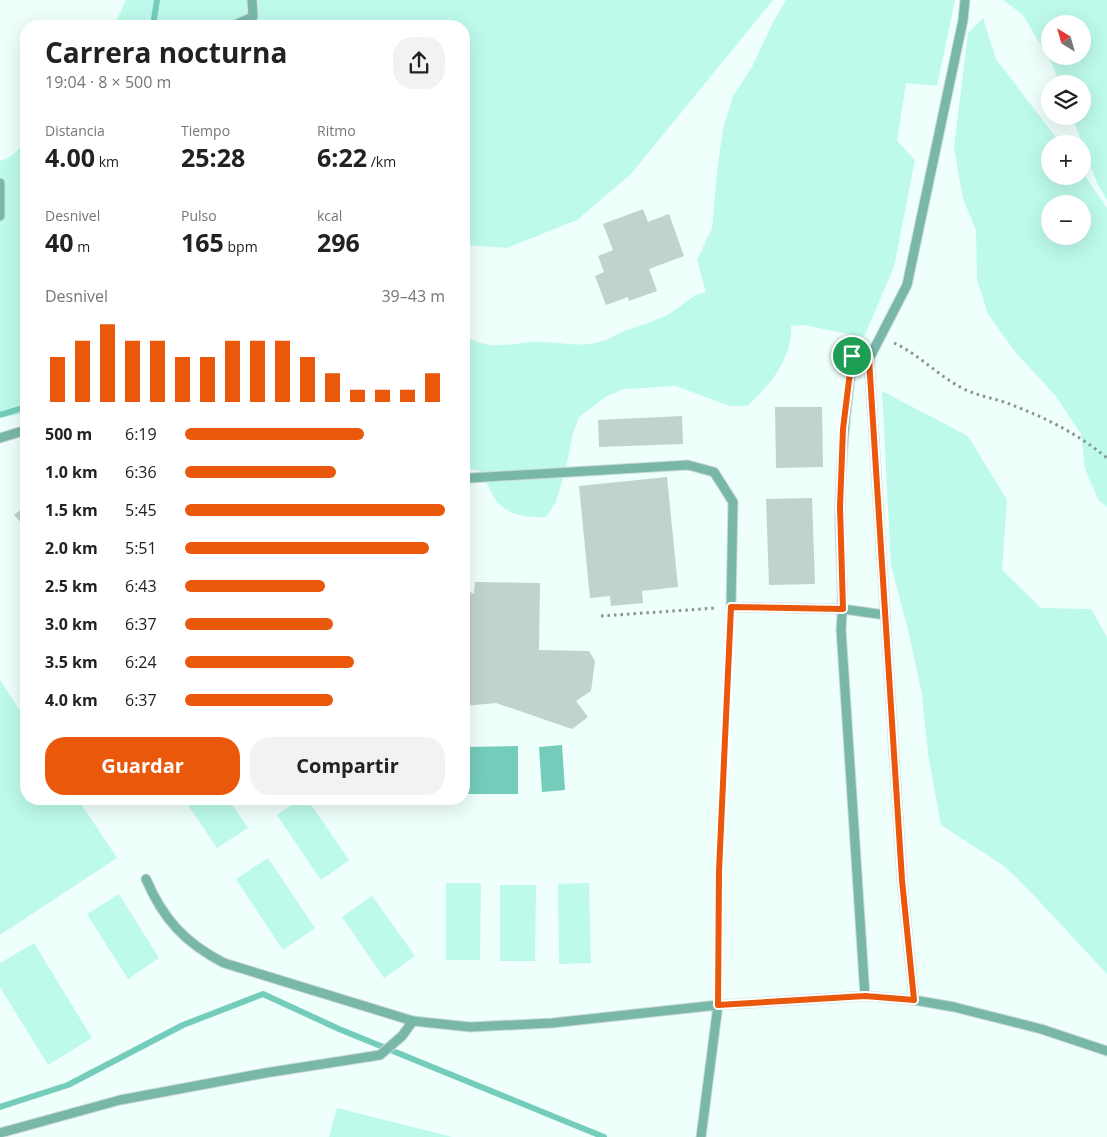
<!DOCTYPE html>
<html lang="es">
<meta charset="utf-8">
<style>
body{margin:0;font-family:"Open Sans",sans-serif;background:#f2f2f2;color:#222;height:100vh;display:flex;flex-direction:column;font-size:19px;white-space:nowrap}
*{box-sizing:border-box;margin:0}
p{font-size:16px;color:#767676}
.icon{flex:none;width:28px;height:28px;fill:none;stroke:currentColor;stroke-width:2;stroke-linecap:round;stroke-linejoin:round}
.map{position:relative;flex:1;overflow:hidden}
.sheet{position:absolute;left:20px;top:20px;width:450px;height:785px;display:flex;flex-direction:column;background:#fff;border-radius:20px;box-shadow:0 5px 20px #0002}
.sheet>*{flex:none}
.needle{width:32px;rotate:323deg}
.buttons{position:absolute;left:1041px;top:15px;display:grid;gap:10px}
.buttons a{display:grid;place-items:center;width:50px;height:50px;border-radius:50%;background:#fff;box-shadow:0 5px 20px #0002;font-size:25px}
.pin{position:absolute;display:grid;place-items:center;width:42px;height:42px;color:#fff;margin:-21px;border:2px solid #fff;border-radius:50%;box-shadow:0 1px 5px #0007}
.round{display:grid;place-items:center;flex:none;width:52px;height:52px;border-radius:20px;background:#f2f2f2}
.overview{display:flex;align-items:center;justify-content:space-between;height:85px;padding:0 25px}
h1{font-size:28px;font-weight:700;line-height:38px}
.metrics{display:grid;grid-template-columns:repeat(3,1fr);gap:8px;height:85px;padding:5px 25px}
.metrics div{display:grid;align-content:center}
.metrics b{font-size:25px;font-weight:700}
.metrics small{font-size:14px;font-weight:400}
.metrics p{font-size:14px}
.chart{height:140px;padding:10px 25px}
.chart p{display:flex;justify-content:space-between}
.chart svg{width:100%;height:90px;margin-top:5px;stroke:#ea580c;stroke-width:6}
.action{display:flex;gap:10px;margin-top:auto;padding:10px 25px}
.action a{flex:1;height:58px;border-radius:20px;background:#ea580c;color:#fff;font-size:20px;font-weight:700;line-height:58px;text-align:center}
.action a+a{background:#f2f2f2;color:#222}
ul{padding:0 25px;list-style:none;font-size:16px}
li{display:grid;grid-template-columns:80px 60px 1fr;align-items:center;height:38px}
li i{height:12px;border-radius:6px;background:#ea580c}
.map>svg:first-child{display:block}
</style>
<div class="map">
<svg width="1107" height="1137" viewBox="0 0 1107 1137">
<rect width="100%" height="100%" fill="#effffb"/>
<g fill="#bdfaeb" fill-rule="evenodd">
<polygon points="126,0 773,0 631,174 577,220 507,248 464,245 464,26 114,26"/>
<path d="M 786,0 L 955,0 L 937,86 L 906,83 L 897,141 L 915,160 L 894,267 L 864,337 L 804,325 L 791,326 C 793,357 769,387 747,406 L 730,406 L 676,386 L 624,389 L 607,396 L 579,417 L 573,433 L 566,468 L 556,502 L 546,517 C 528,518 506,516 495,499 C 490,490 486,480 480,471 L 464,468 L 464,335 C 469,337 475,342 481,343 C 500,349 522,341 542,342 C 560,342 577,347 595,343 C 607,341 616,334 627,330 C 640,326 651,322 663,317 C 678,311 690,294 706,292 L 697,260 L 712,228 L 717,172 L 723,129 L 733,96 L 752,67 L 772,24 Z"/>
<path d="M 1003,0 L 1107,0 L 1107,200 L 1097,183 L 1072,116 L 1082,116 L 1082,84 L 1060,84 L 1053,66 L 1023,15 ZM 1050,24 L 1082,24 L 1082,56 L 1050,56 Z"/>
<path d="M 983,18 L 996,59 L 1061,144 L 1050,144 L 1050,176 L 1082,176 L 1083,173 L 1107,208 L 1107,507 L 1099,501 L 1085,469 L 1081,434 L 1055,395 L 1016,353 L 988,314 L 977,280 L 976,230 L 963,199 L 954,147 L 968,33 ZM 1050,204 L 1082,204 L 1082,236 L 1050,236 Z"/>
<path d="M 26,129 L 26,413 L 0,418 L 0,161 C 16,156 24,146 26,129 Z"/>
<polygon points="882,391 968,436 1007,500 1002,570 1041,608 1091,609 1107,637 1107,974 1026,887 1004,866 941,825 928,754 922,695 909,634 891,565"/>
<polygon points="0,680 26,720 26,799 78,799 117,858 0,935"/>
<polygon points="184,799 228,799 248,828 217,848"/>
<polygon points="300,799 307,799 349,860 321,880 277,815"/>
<polygon points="268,858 315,928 283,950 236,879"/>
<polygon points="446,883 481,883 480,960 446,960"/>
<polygon points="589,883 591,963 559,964 558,884"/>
<polygon points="500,885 536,885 535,961 500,961"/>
<polygon points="119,894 159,958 128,979 87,914"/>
<polygon points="372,896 415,956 384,978 342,917"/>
<polygon points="34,943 92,1038 48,1065 0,987 0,963"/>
<polygon points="337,1108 452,1137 329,1137"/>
</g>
<g fill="#74cdba">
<polygon points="562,745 565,790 542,792 539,747"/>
<polygon points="518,746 518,794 464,794 464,747"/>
</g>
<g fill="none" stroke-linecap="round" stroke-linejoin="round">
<g stroke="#74cdba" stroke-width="6">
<polyline points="153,26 157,0"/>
<polyline points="0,415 26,407"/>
<polyline points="0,1107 68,1085 183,1025 263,994 339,1029 604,1137"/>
</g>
</g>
<g fill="#c0d3ce">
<polygon points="643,209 648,222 669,214 684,256 649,269 657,291 629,301 628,297 606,305 595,276 604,272 598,256 613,250 603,224"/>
<polygon points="775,407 822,407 823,467 776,468"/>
<polygon points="682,416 683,444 599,447 598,420"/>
<polygon points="667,477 678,587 642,591 643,603 611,606 610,596 590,598 579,486"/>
<polygon points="26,491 26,528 14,515 24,507 21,492"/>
<polygon points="812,498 815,584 769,585 766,499"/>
<polygon points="475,582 540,583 539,650 589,651 595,661 591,691 576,701 588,717 572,729 496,703 464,706 464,651 470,651 469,622 464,619 464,589 474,594"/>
</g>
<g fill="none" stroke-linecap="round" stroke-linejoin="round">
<g stroke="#cedcd9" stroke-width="11">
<g id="lane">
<polyline points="232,26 253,17 252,0"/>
<polyline points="0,183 0,216"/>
<polyline points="869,359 907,285 963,20 965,0"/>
<polyline points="0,438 26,430"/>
<polyline points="464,477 470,478 688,465 714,472 733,502 731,607 843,609 885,615"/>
<path d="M 146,879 C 163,919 185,943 224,963 L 413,1021"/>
<path d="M 865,996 L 841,629 C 845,588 839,547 840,506 C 841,455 846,406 853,356 L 869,359 L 902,880 L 914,1000"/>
<polyline points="0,1133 120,1100 265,1073 380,1055 402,1036 413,1021 470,1027 552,1023 718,1005 865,996 914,1000 954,1007 1041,1029 1107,1051"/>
<polyline points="701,1137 718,1005"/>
</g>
</g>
<g stroke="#8a9592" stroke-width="3" stroke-dasharray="2.5 4" stroke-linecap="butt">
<path d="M 894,343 C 920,355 938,376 964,389 C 978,396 993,398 1007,403 C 1044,417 1077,433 1107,458"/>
<polyline points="601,616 716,608"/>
<polyline points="718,990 719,871 730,621"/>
</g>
<use href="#lane" stroke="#79b8a9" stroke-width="9"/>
</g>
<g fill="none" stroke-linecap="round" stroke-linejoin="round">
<g stroke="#fff" stroke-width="10">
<polygon id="route" points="852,356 869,359 902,880 914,1000 865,996 718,1005 719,871 731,607 843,609 840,507 843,429"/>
</g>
<use href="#route" stroke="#ea580c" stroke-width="6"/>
</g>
</svg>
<div class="buttons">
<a><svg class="needle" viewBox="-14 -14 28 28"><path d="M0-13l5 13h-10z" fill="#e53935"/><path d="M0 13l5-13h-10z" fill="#767676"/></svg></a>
<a><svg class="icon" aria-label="layers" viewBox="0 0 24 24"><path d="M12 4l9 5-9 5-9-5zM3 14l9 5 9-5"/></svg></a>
<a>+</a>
<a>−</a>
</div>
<div class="pin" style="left:852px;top:356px;background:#1e9e55"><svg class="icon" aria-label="arrive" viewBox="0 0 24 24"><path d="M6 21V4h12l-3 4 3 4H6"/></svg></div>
<section class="sheet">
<div class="overview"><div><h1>Carrera nocturna</h1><p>19:04 · 8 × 500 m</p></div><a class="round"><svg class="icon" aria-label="share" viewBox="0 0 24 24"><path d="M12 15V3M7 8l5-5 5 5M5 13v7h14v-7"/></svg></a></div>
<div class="metrics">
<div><p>Distancia</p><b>4.00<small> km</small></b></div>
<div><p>Tiempo</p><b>25:28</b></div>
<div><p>Ritmo</p><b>6:22<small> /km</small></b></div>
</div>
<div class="metrics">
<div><p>Desnivel</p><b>40<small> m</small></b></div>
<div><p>Pulso</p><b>165<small> bpm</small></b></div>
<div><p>kcal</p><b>296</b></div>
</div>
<div class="chart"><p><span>Desnivel</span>39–43 m</p>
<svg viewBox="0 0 160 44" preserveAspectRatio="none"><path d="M5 44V22M15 44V14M25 44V6M35 44V14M45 44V14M55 44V22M65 44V22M75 44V14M85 44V14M95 44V14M105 44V22M115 44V30M125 44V38M135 44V38M145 44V38M155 44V30"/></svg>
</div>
<ul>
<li><b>500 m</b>6:19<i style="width:69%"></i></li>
<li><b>1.0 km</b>6:36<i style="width:58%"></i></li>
<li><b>1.5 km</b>5:45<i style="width:100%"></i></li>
<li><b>2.0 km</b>5:51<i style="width:94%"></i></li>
<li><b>2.5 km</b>6:43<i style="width:54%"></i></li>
<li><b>3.0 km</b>6:37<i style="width:57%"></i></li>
<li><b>3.5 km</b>6:24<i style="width:65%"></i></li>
<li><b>4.0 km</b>6:37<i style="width:57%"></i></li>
</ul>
<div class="action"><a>Guardar</a><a>Compartir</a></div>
</section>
</div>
